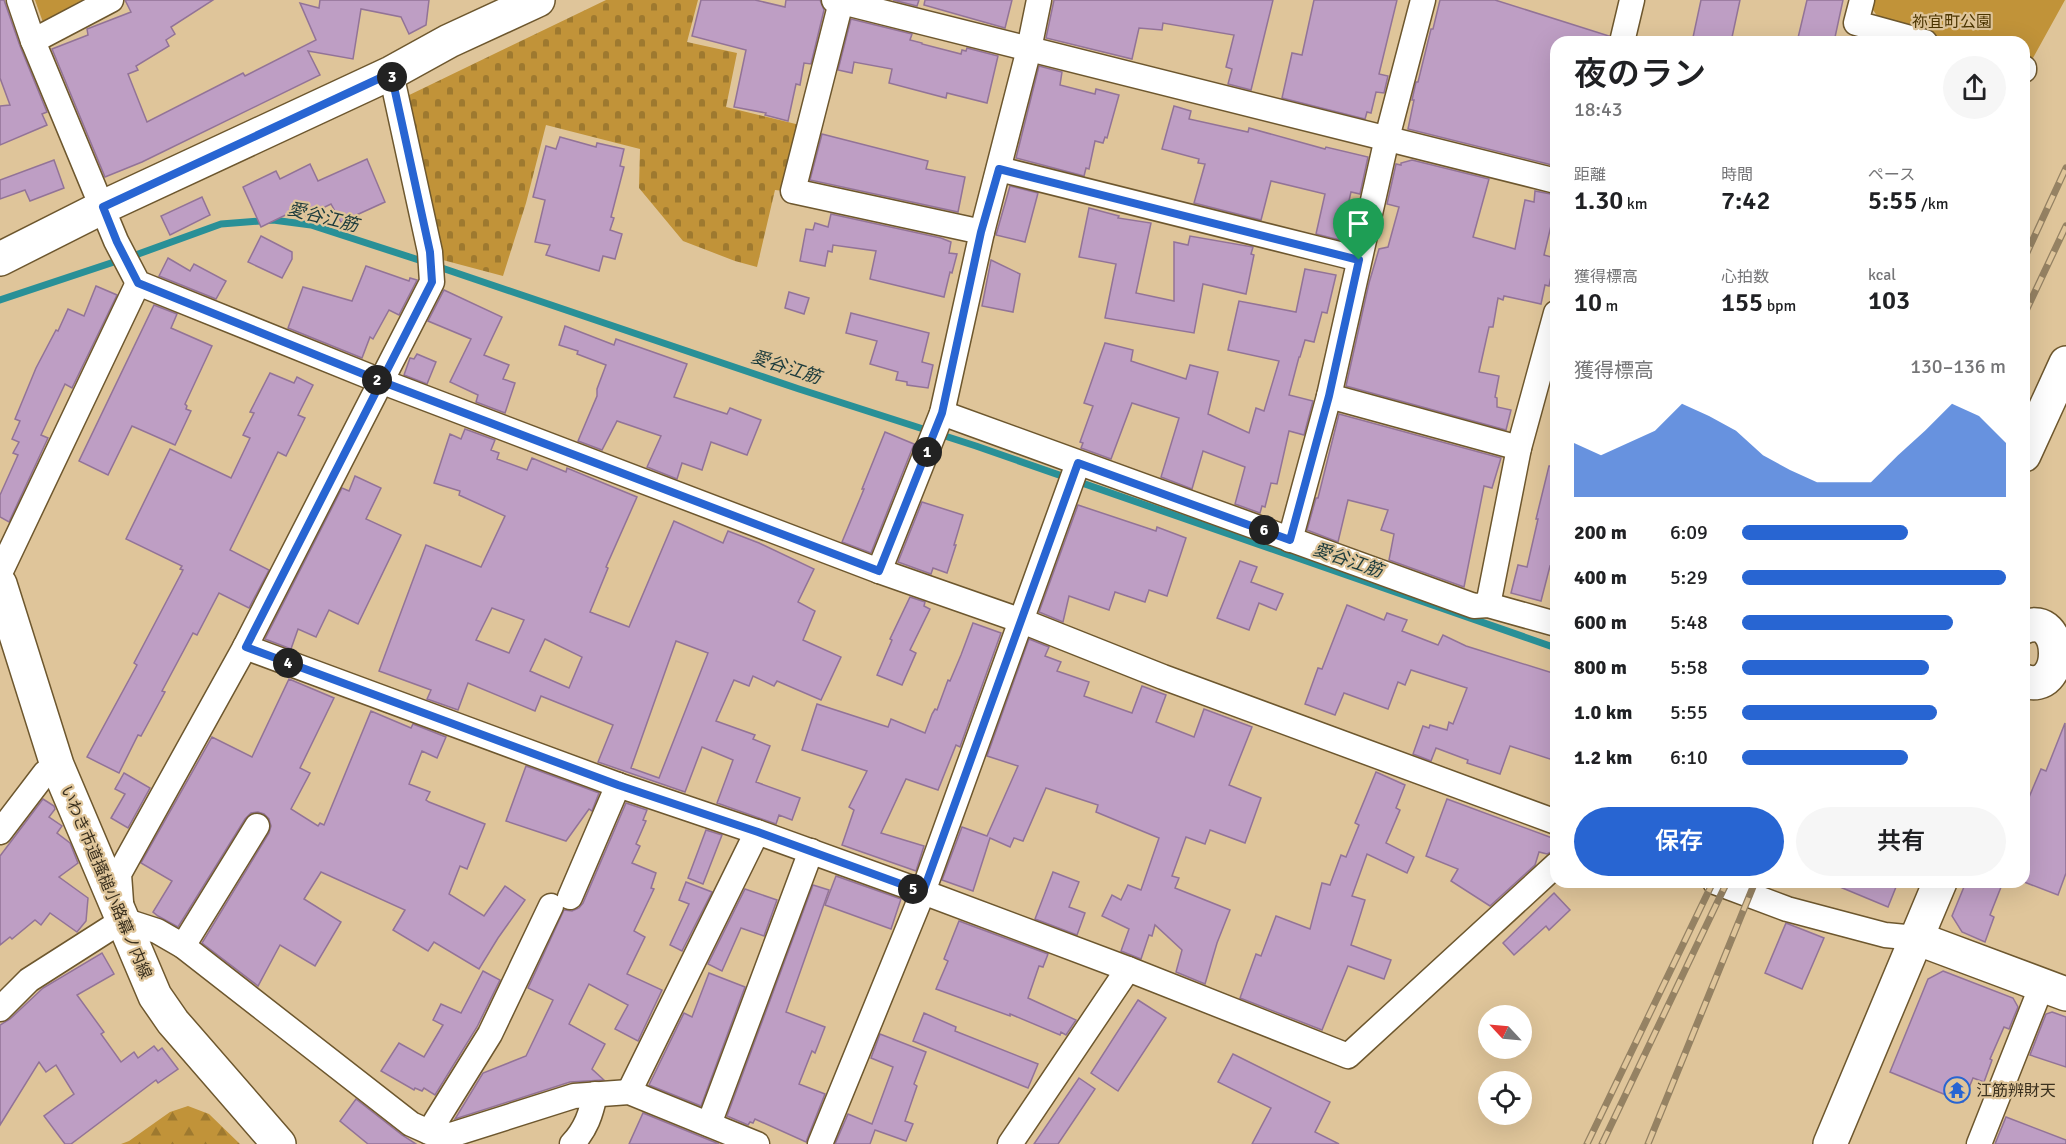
<!DOCTYPE html>
<html lang="ja">
<meta charset="utf-8">
<style>
body{margin:0;font-family:Signika,"Noto Sans JP",sans-serif;background:#f6f6f6;color:#202124;height:100vh;display:flex;flex-direction:column;font-size:22px;white-space:nowrap}
*{box-sizing:border-box;margin:0}
p{font-size:20px;color:#757577}
.icon{flex:none;width:33px;height:33px;fill:none;stroke:currentColor;stroke-width:2;stroke-linecap:round;stroke-linejoin:round}
.map{position:relative;flex:1;overflow:hidden}
.panel{position:absolute;left:1550px;top:36px;width:480px;height:852px;display:flex;flex-direction:column;background:#fff;border-radius:18px;box-shadow:0 6px 24px #0002}
.panel>*{flex:none}
.needle{width:39px;rotate:296deg}
.tools{position:absolute;left:1478px;top:1005px;display:grid;gap:12px}
.tools a{display:grid;place-items:center;width:54px;height:54px;border-radius:50%;background:#fff;box-shadow:0 6px 24px #0002;font-size:30px}
.pin{position:absolute;display:grid;place-items:center;width:51px;height:51px;color:#fff;margin:-62px -26px;border-radius:50% 50% 50% 0;rotate:-45deg;box-shadow:0 0 6px #0007}
.pin .icon{rotate:45deg}
.km{position:absolute;width:30px;height:30px;margin:-15px;border-radius:50%;background:#222;color:#fff;font-size:16px;line-height:30px;text-align:center}
.round{display:grid;place-items:center;flex:none;width:63px;height:63px;border-radius:32px;background:#f6f6f6}
.overview{display:flex;align-items:center;justify-content:space-between;height:102px;padding:0 24px}
h1{font-size:33px;font-weight:600;line-height:45px}
.stats{display:grid;grid-template-columns:repeat(3,1fr);gap:9px;height:102px;padding:6px 24px}
.stats div{display:grid;align-content:center}
.stats b{font-size:26px;font-weight:600}
.stats small{font-size:16px;font-weight:400}
.stats p{font-size:16px}
.chart{height:168px;padding:12px 24px}
.chart p{display:flex;justify-content:space-between}
.chart svg{width:100%;height:108px;margin-top:6px;fill:#2865d2;opacity:.7}
.action{display:flex;gap:12px;margin-top:auto;padding:12px 24px}
.action a{flex:1;height:69px;border-radius:36px;background:#2865d2;color:#fff;font-size:24px;font-weight:600;line-height:69px;text-align:center}
.action a+a{background:#f6f6f6;color:#202124}
ul{padding:0 24px;list-style:none;font-size:20px}
li{display:grid;grid-template-columns:96px 72px 1fr;align-items:center;height:45px}
li i{height:15px;border-radius:8px;background:#2865d2}
.map>svg:first-child{display:block}
</style>
<div class="map">
<svg width="2066" height="1144" viewBox="0 0 2066 1144">
<defs>
<pattern id="forest-firs" width="22" height="20" patternUnits="userSpaceOnUse" patternTransform="scale(1.5)"><rect width="22" height="20" fill="#c19339"/><path d="M5 1l3.5 6h-7zM16 11l3.5 6h-7z" fill="#9e792f"/></pattern>
<pattern id="cemetery-stones" width="16" height="16" patternUnits="userSpaceOnUse" patternTransform="scale(1.5)"><rect width="16" height="16" fill="#c19339"/><path d="M2 7V4a2 2 0 0 1 4 0v3zM10 15v-3a2 2 0 0 1 4 0v3z" fill="#9e792f"/></pattern>
</defs>
<rect width="100%" height="100%" fill="#dfc59a"/>
<polygon fill="url(#forest-firs)" points="188,1106 209,1114 240,1144 121,1144 129,1141 170,1112"/>
<polygon fill="url(#cemetery-stones)" points="606,0 698,0 687,42 737,53 726,107 800,125 784,191 775,190 757,267 735,261 683,241 639,188 640,149 546,125 526,203 503,276 439,259 401,99"/>
<g fill="#c19339">
<polygon points="35,0 97,0 45,28"/>
<polygon points="1866,0 2065,0 2028,67 2024,66 2024,42 1938,42 1885,27"/>
</g>
<g fill="none" stroke-linecap="round" stroke-linejoin="round">
<g stroke="#299097" stroke-width="7">
<polyline points="130,257 221,224 273,220 311,225 425,262"/>
<polyline points="436,266 799,389 976,446 1556,648"/>
<polyline points="0,300 120,260"/>
</g>
</g>
<g fill="#be9ec4" stroke="#927397" stroke-width="1.5" fill-rule="evenodd">
<polygon points="0,0 4,0 20,46 47,112 42,114 47,125 0,145 0,106 10,105 0,78"/>
<polygon points="125,0 213,0 171,27 175,34 166,40 169,46 136,66 138,70 128,74 147,122 243,73 245,76 316,40 300,3 319,8 320,0 429,0 426,25 409,34 401,17 361,9 353,59 308,51 320,75 142,162 105,177 52,49 88,35 87,29 131,12"/>
<polygon points="701,0 755,0 785,7 786,0 820,0 824,10 811,64 804,63 800,85 796,84 788,121 765,115 766,113 734,107 746,50 692,36"/>
<polygon points="893,0 919,0 917,6"/>
<polygon points="925,0 1012,0 1005,28 924,5"/>
<polygon points="1054,0 1273,0 1251,90 1228,84 1232,69 1226,67 1234,35 1163,23 1162,30 1139,28 1132,59 1046,38"/>
<polygon points="1314,0 1397,0 1379,74 1388,76 1384,93 1376,92 1371,113 1367,112 1365,119 1282,98 1292,53 1302,55"/>
<polygon points="1440,0 1495,0 1609,36 1608,42 1556,42 1556,166 1408,129 1414,100 1412,100 1416,82 1418,82 1431,29 1433,29"/>
<polygon points="1701,0 1740,0 1731,42 1692,42"/>
<polygon points="1807,0 1843,0 1834,42 1797,42"/>
<polygon points="851,19 912,34 910,40 922,43 922,44 961,54 962,50 966,51 967,48 998,56 987,103 947,93 946,98 889,83 892,69 854,62 852,73 838,70"/>
<polygon points="1039,66 1062,72 1060,85 1095,94 1096,89 1119,95 1107,138 1105,137 1103,143 1095,141 1089,169 1086,168 1084,176 1016,158"/>
<polygon points="1174,106 1191,111 1189,119 1248,132 1249,128 1325,149 1326,147 1368,157 1360,194 1351,192 1340,240 1316,234 1325,194 1271,181 1261,220 1194,203 1205,164 1198,163 1199,159 1162,149"/>
<polygon points="822,134 928,161 926,169 965,177 958,212 810,180"/>
<polygon points="560,137 596,147 597,143 624,149 620,166 624,167 611,217 614,218 610,230 622,234 615,259 603,256 599,271 546,255 550,245 535,242 545,200 533,197 546,146 556,149"/>
<polygon points="367,159 385,202 341,222 331,204 306,216 302,207 261,227 243,187 276,171 280,179 310,164 318,181"/>
<polygon points="54,160 64,188 30,201 25,190 0,199 0,180"/>
<polygon points="1412,160 1489,179 1473,237 1515,249 1525,200 1534,202 1535,191 1556,195 1556,205 1544,255 1555,258 1549,286 1545,285 1541,304 1504,296 1503,300 1498,298 1493,327 1489,327 1479,372 1499,376 1495,397 1497,398 1497,407 1511,410 1506,430 1346,386 1369,283 1379,249 1388,247 1399,207 1387,204 1396,164 1401,165 1401,163"/>
<polygon points="1010,186 1038,193 1025,242 996,235"/>
<polygon points="202,197 210,215 170,235 161,216"/>
<polygon points="1089,208 1119,216 1118,218 1151,223 1136,293 1174,301 1174,242 1188,245 1190,236 1253,247 1251,254 1254,255 1246,294 1203,284 1194,333 1105,318 1116,264 1079,257"/>
<polygon points="831,214 941,238 951,242 949,253 957,254 952,273 950,272 944,297 870,279 876,251 833,245 832,252 828,251 825,266 800,261 806,229 813,230 815,223 828,227"/>
<polygon points="261,236 292,252 292,259 282,278 248,262"/>
<polygon points="168,258 190,271 194,264 226,281 216,299 159,276"/>
<polygon points="991,260 1020,274 1013,312 982,306"/>
<polygon points="366,266 409,281 410,278 417,280 399,315 389,310 373,339 370,337 362,358 288,328 303,287 352,301"/>
<polygon points="1305,269 1336,275 1327,313 1322,312 1314,342 1305,340 1300,357 1299,357 1289,395 1313,401 1304,435 1289,431 1277,484 1271,483 1265,507 1262,506 1260,513 1235,504 1245,467 1203,451 1192,489 1161,477 1179,418 1132,403 1111,459 1081,448 1083,443 1080,442 1093,406 1084,403 1105,343 1133,350 1131,361 1186,379 1190,365 1218,372 1208,414 1249,433 1256,408 1264,411 1279,361 1228,350 1239,301 1296,312"/>
<polygon points="96,286 117,295 72,388 65,384 41,435 48,438 9,522 0,517 0,495 18,455 13,453 19,442 12,439 20,421 15,419 36,368 56,330 58,331 68,309 84,316"/>
<polygon points="444,290 502,317 484,355 509,365 503,379 515,383 505,413 476,402 478,395 450,382 471,339 428,321"/>
<polygon points="789,292 809,298 804,314 785,308"/>
<polygon points="154,305 177,314 171,328 212,346 185,404 187,406 186,409 191,411 175,445 132,426 108,475 79,461"/>
<polygon points="851,313 929,333 922,362 933,365 928,388 907,385 907,382 896,380 898,372 870,364 877,341 846,333"/>
<polygon points="565,326 614,345 616,339 687,364 674,397 727,414 730,408 761,420 747,455 711,442 702,470 682,463 677,479 647,467 661,436 617,421 602,450 578,441 597,396 597,389 606,365 577,354 578,351 559,345"/>
<polygon points="417,354 436,362 427,384 404,375 410,358 414,359"/>
<polygon points="270,373 294,383 297,377 313,385 298,415 305,418 286,456 278,452 230,550 269,570 249,608 219,593 197,635 193,633 162,691 165,692 141,736 138,735 119,773 87,757 137,665 134,663 183,570 180,569 182,566 126,539 170,449 231,478 250,438 243,435 254,413 250,412"/>
<polygon points="1339,414 1501,458 1492,488 1484,486 1464,587 1389,560 1394,534 1381,530 1388,510 1348,500 1338,542 1307,530 1316,498 1318,498"/>
<path d="M 465,429 L 495,440 L 491,450 L 499,453 L 497,459 L 527,470 L 532,458 L 566,472 L 567,468 L 637,497 L 606,567 L 608,568 L 590,612 L 629,627 L 674,521 L 723,543 L 728,531 L 759,543 L 814,569 L 798,602 L 815,611 L 803,640 L 841,657 L 821,700 L 777,681 L 774,686 L 753,676 L 749,686 L 734,680 L 716,721 L 755,735 L 753,739 L 770,746 L 756,782 L 800,798 L 792,820 L 779,815 L 776,824 L 717,803 L 733,760 L 702,747 L 685,792 L 598,762 L 613,725 L 541,696 L 535,711 L 468,683 L 458,710 L 427,699 L 431,690 L 379,671 L 426,545 L 481,567 L 505,516 L 459,495 L 460,491 L 434,483 L 450,434 L 461,439 ZM 492,608 L 524,620 L 509,653 L 476,640 ZM 545,639 L 582,657 L 569,688 L 530,671 ZM 676,641 L 708,653 L 659,778 L 631,768 Z"/>
<polygon points="885,432 914,444 871,553 842,542 864,489 862,489"/>
<polygon points="1549,466 1556,466 1556,556 1553,567 1550,566 1541,601 1511,593 1518,565 1527,567 1538,519 1536,519"/>
<polygon points="355,476 381,488 366,519 401,535 358,624 329,610 316,637 298,629 291,649 265,639 342,488 349,491"/>
<polygon points="922,502 963,515 954,545 956,545 947,573 933,568 931,574 898,562"/>
<polygon points="1078,505 1156,531 1157,527 1186,538 1167,596 1149,590 1145,602 1115,592 1109,610 1069,596 1063,622 1039,612"/>
<polygon points="1240,561 1257,567 1251,582 1283,594 1276,610 1259,603 1249,630 1217,618"/>
<polygon points="910,597 925,602 924,606 930,609 910,650 916,653 902,685 877,675 892,640 890,639"/>
<polygon points="1347,605 1384,620 1387,613 1407,620 1402,631 1438,645 1443,635 1466,646 1556,674 1556,761 1510,746 1500,774 1467,763 1468,760 1436,748 1431,761 1413,754 1423,726 1429,728 1430,725 1447,730 1449,722 1453,724 1467,688 1411,670 1405,685 1398,682 1388,709 1344,693 1335,715 1305,704 1318,668 1322,669"/>
<polygon points="973,623 1001,633 960,747 956,745 938,790 906,779 881,833 924,846 916,871 842,845 854,810 849,807 867,771 802,750 817,704 888,727 891,719 925,733 932,714 935,709 937,710 948,680 950,681 961,655"/>
<polygon points="1029,639 1049,647 1045,656 1061,662 1057,671 1089,682 1084,696 1132,713 1142,686 1166,695 1156,722 1194,737 1204,709 1252,727 1229,785 1261,798 1245,843 1210,830 1205,844 1186,837 1172,876 1179,878 1175,888 1230,910 1217,943 1205,984 1176,972 1182,950 1155,925 1152,936 1149,935 1141,959 1121,951 1129,929 1102,916 1112,895 1121,900 1128,885 1141,890 1159,838 1096,812 1098,805 1046,788 1023,841 1014,838 1010,847 990,838 973,891 942,880 962,827 987,836 1018,766 987,756"/>
<polygon points="289,679 334,698 300,768 310,773 291,809 318,826 320,823 324,825 371,711 411,728 413,724 446,737 437,758 422,751 409,784 430,792 426,800 429,802 485,824 467,869 460,866 449,894 484,916 505,886 525,900 498,938 479,969 434,942 428,951 393,930 405,910 321,872 304,899 341,922 315,966 280,945 258,986 202,943 269,833 271,826 269,819 264,814 258,812 251,813 245,819 178,927 158,916 153,912 172,881 141,863 212,737 252,757"/>
<polygon points="2065,723 2066,873 2058,895 2024,882 2024,809 2041,769 2046,771"/>
<polygon points="526,766 599,793 592,811 589,809 566,841 506,821"/>
<polygon points="1376,772 1405,785 1396,808 1400,810 1386,843 1414,857 1407,873 1367,854 1352,896 1365,900 1351,945 1391,960 1384,979 1348,966 1322,1030 1240,998 1256,954 1261,956 1276,916 1310,929 1322,883 1330,885 1341,855 1346,857 1359,825 1355,823"/>
<polygon points="124,773 150,788 128,828 111,818 125,794 115,789"/>
<polygon points="43,799 54,806 55,809 49,817 62,826 57,833 70,843 78,863 59,877 88,898 86,921 77,932 50,913 41,925 35,920 12,939 10,937 0,945 0,856"/>
<polygon points="1447,799 1555,839 1551,852 1547,854 1539,852 1535,865 1490,906 1451,881 1458,869 1426,856"/>
<polygon points="626,803 647,810 643,820 646,821 636,844 640,846 632,863 656,873 651,888 654,889 634,931 645,937 627,974 662,990 638,1041 615,1029 628,1005 589,984 569,1024 605,1044 592,1069 604,1080 570,1082 455,1119 483,1073 526,1056 553,1000 528,988 564,910 572,911 579,908 583,903"/>
<polygon points="706,830 722,835 703,884 688,878"/>
<polygon points="1053,872 1079,882 1069,907 1085,913 1077,935 1035,919"/>
<polygon points="836,876 901,899 891,929 825,905"/>
<polygon points="686,882 712,892 682,951 670,945 689,904 679,900"/>
<polygon points="1828,882 1898,882 1888,907"/>
<polygon points="1966,882 2003,882 1990,915 1994,917 1985,942 1962,932 1952,916"/>
<polygon points="813,885 829,890 786,1012 825,1027 815,1053 812,1051 799,1084 825,1094 806,1142 755,1119 753,1123 750,1122 748,1125 727,1116"/>
<polygon points="745,889 777,900 764,936 741,928 722,971 708,964"/>
<polygon points="1554,893 1570,910 1549,930 1546,926 1514,955 1503,943"/>
<polygon points="959,921 1048,954 1043,967 1039,966 1028,998 1076,1020 1066,1035 1061,1032 1060,1035 1010,1014 1010,1016 936,989 948,961 944,959"/>
<polygon points="1786,923 1824,938 1802,989 1765,973"/>
<polygon points="102,953 114,974 77,995 104,1032 101,1034 121,1062 134,1052 138,1058 154,1046 158,1051 162,1048 178,1069 158,1083 156,1080 71,1144 65,1144 44,1116 74,1094 56,1065 46,1072 39,1062 0,1125 0,1025 10,1019 43,988"/>
<polygon points="483,971 500,980 477,1027 435,1095 424,1088 422,1091 415,1088 414,1090 381,1071 399,1043 424,1057 443,1025 433,1020 441,1004 461,1013"/>
<polygon points="1943,971 2013,998 2018,1007 2009,1029 2004,1027 1990,1059 1992,1060 1984,1082 1973,1078 1963,1102 1890,1072 1928,979"/>
<polygon points="709,973 745,987 701,1106 649,1085 684,1013 692,1017"/>
<polygon points="1138,1000 1166,1018 1118,1091 1091,1073"/>
<polygon points="2052,1012 2066,1017 2066,1067 2030,1055 2046,1014"/>
<polygon points="924,1013 956,1027 955,1031 1038,1064 1028,1088 913,1041"/>
<polygon points="880,1034 926,1052 914,1084 917,1086 905,1121 913,1124 906,1141 875,1130 870,1144 835,1144 848,1114 872,1124 893,1067 871,1058"/>
<polygon points="1233,1054 1330,1102 1315,1132 1339,1144 1252,1144 1271,1108 1218,1082"/>
<polygon points="1079,1078 1095,1089 1058,1144 1034,1144"/>
<polygon points="356,1099 402,1135 416,1144 368,1144 340,1121"/>
<polygon points="643,1113 719,1144 629,1144"/>
<polygon points="2006,1117 2066,1140 2066,1144 1995,1144"/>
</g>
<g fill="none" stroke-linecap="round" stroke-linejoin="round">
<g stroke="#6d572e" stroke-width="27">
<g id="street">
<polyline points="19,0 33,41 116,241 138,283 383,382 879,571 1022,621 1163,677 1556,822"/>
<polyline points="834,0 1556,181"/>
<polyline points="1862,0 1856,23 1925,42"/>
<polyline points="841,2 793,191 982,232"/>
<polyline points="33,41 111,0"/>
<polyline points="1622,42 1632,0"/>
<polyline points="2024,68 2024,70"/>
<polyline points="999,169 1359,259"/>
<polyline points="1329,396 1519,448"/>
<polyline points="942,413 1474,606 1488,605 1556,624"/>
<polyline points="1290,540 1329,396 1387,138 1423,0"/>
<polyline points="879,571 942,413 982,232 1029,49 1039,0"/>
<polyline points="0,573 138,283"/>
<polyline points="1488,605 1519,448 1556,313"/>
<polyline points="245,647 618,785 757,832 923,892 1128,969 1348,1056 1556,865"/>
<polyline points="0,832 45,773 57,765"/>
<polyline points="1715,882 1787,909 1885,935 1916,938"/>
<polyline points="570,897 618,785"/>
<polyline points="121,902 119,874 245,647 432,282 430,252 391,73"/>
<polyline points="123,920 157,931 183,946 411,1124 429,1132 451,1135 574,1096 629,1092 757,1144"/>
<polyline points="183,946 257,826"/>
<polyline points="0,1009 29,980 123,920"/>
<polyline points="629,1092 757,832"/>
<polyline points="709,1124 811,851"/>
<polyline points="429,1132 490,1034 551,906"/>
<path d="M 572,1144 C 586,1129 591,1114 595,1094"/>
<polyline points="820,1144 923,892 1078,463"/>
<polyline points="1010,1144 1128,969"/>
<polyline points="1979,1144 2042,985"/>
</g>
</g>
<g stroke="#6d572e" stroke-width="36">
<g id="secondary">
<polyline points="0,259 103,207 391,73 449,41 538,0"/>
<polyline points="2024,455 2066,363"/>
<polyline points="0,584 57,765 155,996 173,1022 279,1144"/>
<path d="M 2024,627 C 2066,610 2066,696 2024,681"/>
<polyline points="1916,938 2066,994"/>
<polyline points="1830,1144 1940,882"/>
</g>
</g>
<use href="#street" stroke="#fff" stroke-width="24"/>
<use href="#secondary" stroke="#fff" stroke-width="33"/>
<g stroke="#958263" stroke-width="7">
<g id="rail">
<polyline points="2024,259 2066,168"/>
<polyline points="2024,315 2066,226"/>
<polyline points="1587,1144 1713,882"/>
<polyline points="1602,1144 1727,882"/>
<polyline points="1648,1144 1755,882"/>
</g>
</g>
<use href="#rail" stroke="#dfc59a" stroke-width="4.5" stroke-dasharray="14" stroke-linecap="butt"/>
</g>
<g fill="none" stroke-linecap="round" stroke-linejoin="round">
<g stroke="#fff" stroke-width="12">
<polyline id="route" points="1359,260 999,169 981,232 942,413 879,571 383,382 138,283 117,242 103,207 391,73 430,252 432,282 246,647 618,785 758,832 923,892 1078,463 1290,540 1329,396 1359,260"/>
</g>
<use href="#route" stroke="#2865d2" stroke-width="8"/>
</g>
<defs>
<g id="temple-ring" transform="scale(1.35)"><circle r="9.5" fill="#dfc59a" stroke="#2865d2" stroke-width="1.5"/><path d="M0-6L5-2H3V0L6.5 2.5H4V6H1.5V3h-3V6H-4V2.5H-6.5L-3 0V-2H-5Z" fill="#2865d2"/></g>
</defs>
<g fill-rule="evenodd">
<use href="#temple-ring" x="1957" y="1090"/>
</g>
<g text-anchor="middle" stroke-width="4.5" stroke-linejoin="round" paint-order="stroke">
<g font-size="16" fill="#4c3500" stroke="#dfc59a">
<text x="1952" y="27">祢宜町公園</text>
</g>
<g font-size="16" fill="#3b311f" stroke="#dfc59a">
<text transform="translate(107 882) rotate(67)" y="6">いわき市道搔槌小路幕ノ内線</text>
</g>
<g font-size="16" fill="#3b311f" stroke="#dfc59a" text-anchor="start">
<text x="1976" y="1096">江筋辨財天</text>
</g>
<g font-size="18" font-style="italic" fill="#1c3b3c" stroke="#dfc59a">
<text transform="translate(323 217) rotate(14)" y="6">愛谷江筋</text>
<text transform="translate(786 367) rotate(18)" y="6">愛谷江筋</text>
<text transform="translate(1348 560) rotate(19)" y="6">愛谷江筋</text>
</g>
</g>
</svg>
<div class="tools">
<a><svg class="needle" viewBox="-14 -14 28 28"><path d="M0-13l5 13h-10z" fill="#e53935"/><path d="M0 13l5-13h-10z" fill="#757577"/></svg></a>
<a><svg class="icon" aria-label="locate" viewBox="0 0 24 24"><circle cx="12" cy="12" r="6"/><path d="M12 2v4M12 18v4M2 12h4M18 12h4"/></svg></a>
</div>
<div class="pin" style="left:1359px;top:260px;background:#1e9e55"><svg class="icon" aria-label="arrive" viewBox="0 0 24 24"><path d="M6 21V4h12l-3 4 3 4H6"/></svg></div>
<b class="km" style="left:927px;top:452px">1</b>
<b class="km" style="left:377px;top:380px">2</b>
<b class="km" style="left:392px;top:77px">3</b>
<b class="km" style="left:288px;top:663px">4</b>
<b class="km" style="left:913px;top:889px">5</b>
<b class="km" style="left:1264px;top:530px">6</b>
<section class="panel">
<div class="overview"><div><h1>夜のラン</h1><p>18:43</p></div><a class="round"><svg class="icon" aria-label="share" viewBox="0 0 24 24"><path d="M12 15V3M7 8l5-5 5 5M5 13v7h14v-7"/></svg></a></div>
<div class="stats">
<div><p>距離</p><b>1.30<small> km</small></b></div>
<div><p>時間</p><b>7:42</b></div>
<div><p>ペース</p><b>5:55<small> /km</small></b></div>
</div>
<div class="stats">
<div><p>獲得標高</p><b>10<small> m</small></b></div>
<div><p>心拍数</p><b>155<small> bpm</small></b></div>
<div><p>kcal</p><b>103</b></div>
</div>
<div class="chart"><p><span>獲得標高</span>130–136 m</p>
<svg viewBox="0 0 160 44" preserveAspectRatio="none"><path d="M0 44V22L10 27L20 22L30 17L40 6L50 11L60 17L70 27L80 33L90 38L100 38L110 38L120 27L130 17L140 6L150 11L160 22V44z"/></svg>
</div>
<ul>
<li><b>200 m</b>6:09<i style="width:63%"></i></li>
<li><b>400 m</b>5:29<i style="width:100%"></i></li>
<li><b>600 m</b>5:48<i style="width:80%"></i></li>
<li><b>800 m</b>5:58<i style="width:71%"></i></li>
<li><b>1.0 km</b>5:55<i style="width:74%"></i></li>
<li><b>1.2 km</b>6:10<i style="width:63%"></i></li>
</ul>
<div class="action"><a>保存</a><a>共有</a></div>
</section>
</div>
